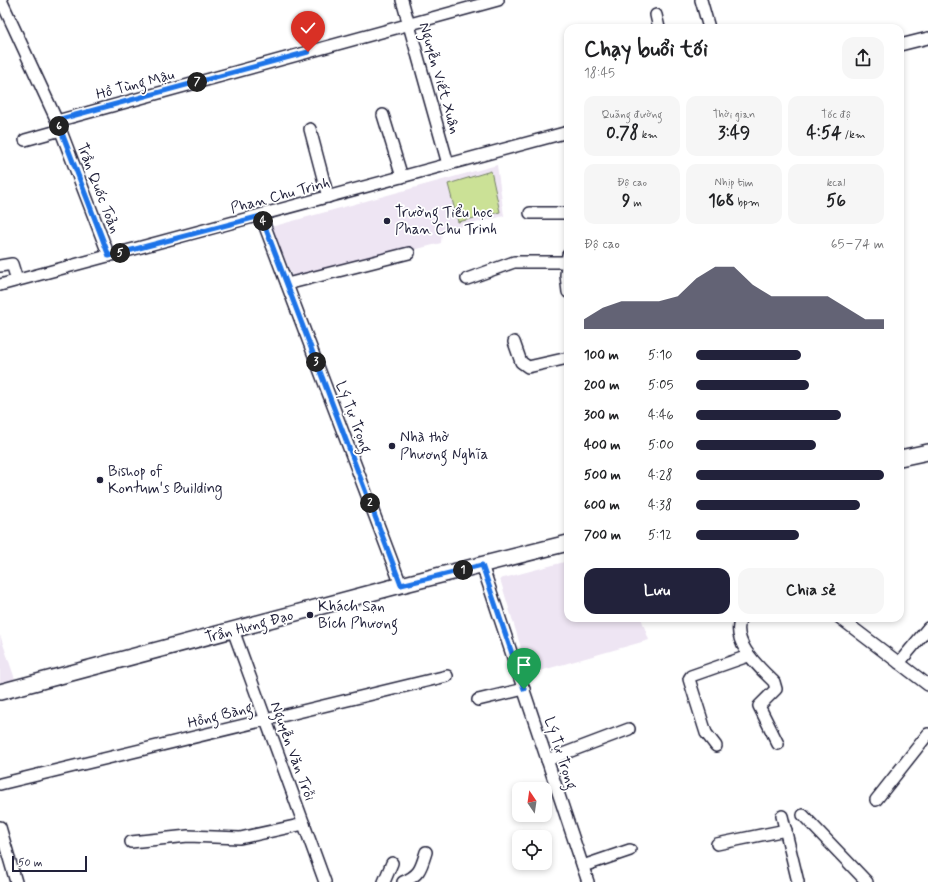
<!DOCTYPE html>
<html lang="vi">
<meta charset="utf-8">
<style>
body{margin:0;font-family:Mynerve,sans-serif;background:#f6f6f6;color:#202124;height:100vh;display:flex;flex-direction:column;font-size:15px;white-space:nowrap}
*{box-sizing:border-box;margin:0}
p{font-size:13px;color:#757577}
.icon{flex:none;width:22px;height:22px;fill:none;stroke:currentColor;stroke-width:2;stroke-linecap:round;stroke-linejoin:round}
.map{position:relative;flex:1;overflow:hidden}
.panel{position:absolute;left:564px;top:24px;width:340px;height:598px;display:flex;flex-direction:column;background:#fff;border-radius:12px;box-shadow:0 2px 6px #0003}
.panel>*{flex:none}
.needle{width:26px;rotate:347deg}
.tools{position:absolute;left:512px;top:782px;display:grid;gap:8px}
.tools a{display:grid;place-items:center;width:40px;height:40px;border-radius:8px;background:#fff;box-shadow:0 2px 6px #0003;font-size:20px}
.scale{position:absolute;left:12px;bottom:10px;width:75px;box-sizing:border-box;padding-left:4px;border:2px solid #22223b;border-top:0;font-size:11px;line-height:14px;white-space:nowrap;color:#22223b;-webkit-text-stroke:3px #fff;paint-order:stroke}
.pin{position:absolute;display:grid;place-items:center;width:34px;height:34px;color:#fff;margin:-41px -17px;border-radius:50% 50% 50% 0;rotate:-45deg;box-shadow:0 0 4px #0007}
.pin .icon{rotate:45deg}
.km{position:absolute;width:20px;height:20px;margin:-10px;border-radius:50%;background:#222;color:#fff;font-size:11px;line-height:20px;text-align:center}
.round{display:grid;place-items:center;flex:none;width:42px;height:42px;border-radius:12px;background:#f6f6f6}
.headline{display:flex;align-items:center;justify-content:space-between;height:68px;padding:0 20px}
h1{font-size:22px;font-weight:700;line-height:30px}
.figures{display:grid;grid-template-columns:repeat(3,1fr);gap:6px;height:68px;padding:4px 20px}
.figures div{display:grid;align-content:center;border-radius:10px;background:#f6f6f6;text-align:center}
.figures b{font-size:17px;font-weight:700}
.figures small{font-size:11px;font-weight:400}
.figures p{font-size:11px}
.chart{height:112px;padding:8px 20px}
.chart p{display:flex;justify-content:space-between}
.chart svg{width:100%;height:72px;margin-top:4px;fill:#22223b;opacity:.7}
.action{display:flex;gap:8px;margin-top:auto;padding:8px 20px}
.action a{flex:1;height:46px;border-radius:12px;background:#22223b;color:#fff;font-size:16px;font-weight:700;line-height:46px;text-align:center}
.action a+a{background:#f6f6f6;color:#202124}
ul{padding:0 20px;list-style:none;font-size:13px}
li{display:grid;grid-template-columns:64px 48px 1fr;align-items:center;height:30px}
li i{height:10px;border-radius:5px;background:#22223b}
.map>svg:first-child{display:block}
</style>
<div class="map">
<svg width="928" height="882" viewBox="0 0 928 882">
<rect width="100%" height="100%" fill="#fff"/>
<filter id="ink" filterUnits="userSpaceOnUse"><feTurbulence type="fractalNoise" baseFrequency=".025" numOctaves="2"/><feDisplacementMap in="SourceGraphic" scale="8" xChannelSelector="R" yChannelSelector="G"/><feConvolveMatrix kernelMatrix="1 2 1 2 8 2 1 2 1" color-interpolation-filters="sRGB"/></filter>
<g filter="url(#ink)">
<g fill="#eee5f3">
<polygon points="497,165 504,216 442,231 441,243 294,280 271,227"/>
<polygon points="568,561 568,618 641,618 649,640 529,674 500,579"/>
<polygon points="0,635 16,682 0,687"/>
</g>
<polygon fill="#cbe196" stroke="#768268" points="491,171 500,212 458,222 448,184"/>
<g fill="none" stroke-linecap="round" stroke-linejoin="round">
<g stroke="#22223b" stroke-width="14">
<g id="street">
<polyline points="1,0 57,121 109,256"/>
<polyline points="402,0 448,164"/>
<polyline points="701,0 709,28"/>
<polyline points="656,15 659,28"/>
<polyline points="900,45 928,38"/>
<polyline points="383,115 402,177"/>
<polyline points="57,121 498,0"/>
<polyline points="310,129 328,197"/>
<polyline points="25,140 61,130"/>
<polyline points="530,213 568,213"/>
<polyline points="261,216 401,585"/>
<polyline points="568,255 566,275 568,292"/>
<polyline points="0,266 12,264 17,280"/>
<polyline points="467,279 514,262 567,262"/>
<polyline points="287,284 409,253"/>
<polyline points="0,285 568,132"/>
<polyline points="514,342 521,362 528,367 568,358"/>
<polyline points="482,565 588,882"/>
<path d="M 741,618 C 730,642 759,667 774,682 L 776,689 L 759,706 L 778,744"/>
<polyline points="840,618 928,685"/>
<polyline points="233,630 325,882"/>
<polyline points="899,663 928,628"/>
<polyline points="478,700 524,689"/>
<polyline points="716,746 706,733 689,679 691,676 748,656"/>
<polyline points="547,760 629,729"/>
<polyline points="0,784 447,676"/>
<polyline points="876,800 928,734"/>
<polyline points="803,815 867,882"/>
<polyline points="782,816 798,882"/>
<polyline points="0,827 16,882"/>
<polyline points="131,842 188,836 240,838 304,824"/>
<polyline points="717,844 786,830"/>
<polyline points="583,866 630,850"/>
<polyline points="384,882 392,863"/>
<path d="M 403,882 C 420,875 421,868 426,852"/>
</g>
</g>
<g stroke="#22223b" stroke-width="18">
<g id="secondary">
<polyline points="900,458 928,452"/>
<polyline points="0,692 401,585 568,543"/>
</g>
</g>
<use href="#street" stroke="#fff" stroke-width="11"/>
<use href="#secondary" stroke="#fff" stroke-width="15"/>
</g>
</g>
<g fill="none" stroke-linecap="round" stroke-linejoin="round" filter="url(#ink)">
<g stroke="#fff" stroke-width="8">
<polyline id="route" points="308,52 57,120 109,256 261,216 401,585 482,565 524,689"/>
</g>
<use href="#route" stroke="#1a73e8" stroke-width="5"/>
</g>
<g fill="#22223b" stroke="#fff" stroke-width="1.5">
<circle cx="387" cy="221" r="4"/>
<circle cx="392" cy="446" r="4"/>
<circle cx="100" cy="480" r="4"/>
<circle cx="310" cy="615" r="4"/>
</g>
<g text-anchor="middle" stroke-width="3.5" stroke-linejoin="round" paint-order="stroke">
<g font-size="15" fill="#22223b" stroke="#fff">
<text transform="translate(440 78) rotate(74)" y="5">Nguyễn Viết Xuân</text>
<text transform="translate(135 84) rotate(-15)" y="5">Hồ Tùng Mậu</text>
<text transform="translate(99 188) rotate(69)" y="5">Trần Quốc Toản</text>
<text transform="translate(280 195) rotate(-15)" y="5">Phan Chu Trinh</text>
<text transform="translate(354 417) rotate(69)" y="5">Lý Tự Trọng</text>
<text transform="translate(249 626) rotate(-15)" y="5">Trần Hưng Đạo</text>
<text transform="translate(220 715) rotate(-14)" y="5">Hồng Bàng</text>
<text transform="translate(293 751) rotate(70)" y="5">Nguyễn Văn Trỗi</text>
<text transform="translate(561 753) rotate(72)" y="5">Lý Tự Trọng</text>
</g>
<g font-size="15" fill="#22223b" stroke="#fff" text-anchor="start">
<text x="395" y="217">Trường Tiểu học<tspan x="395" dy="17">Phan Chu Trinh</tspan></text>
<text x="400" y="442">Nhà thờ<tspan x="400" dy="17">Phương Nghĩa</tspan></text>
<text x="108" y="476">Bishop of<tspan x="108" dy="17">Kontum's Building</tspan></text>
<text x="318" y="611">Khách Sạn<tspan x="318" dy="17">Bích Phương</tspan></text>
</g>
</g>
</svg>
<div class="tools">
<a><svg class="needle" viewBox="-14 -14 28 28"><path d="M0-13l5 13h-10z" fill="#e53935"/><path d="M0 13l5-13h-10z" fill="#757577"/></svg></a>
<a><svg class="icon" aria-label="locate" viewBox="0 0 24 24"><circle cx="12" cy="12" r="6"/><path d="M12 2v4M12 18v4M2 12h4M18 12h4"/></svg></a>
</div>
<div class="scale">50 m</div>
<div class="pin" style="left:524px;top:689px;background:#1e9e55"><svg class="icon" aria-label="arrive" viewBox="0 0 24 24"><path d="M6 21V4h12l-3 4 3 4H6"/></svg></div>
<div class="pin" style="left:308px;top:52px;background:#d93025"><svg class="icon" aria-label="check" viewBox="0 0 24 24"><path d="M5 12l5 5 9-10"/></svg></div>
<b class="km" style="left:463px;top:570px">1</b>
<b class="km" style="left:370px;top:503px">2</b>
<b class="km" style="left:316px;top:362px">3</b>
<b class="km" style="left:263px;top:221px">4</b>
<b class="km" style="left:120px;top:253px">5</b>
<b class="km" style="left:59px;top:126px">6</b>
<b class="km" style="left:197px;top:82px">7</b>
<section class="panel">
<div class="headline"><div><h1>Chạy buổi tối</h1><p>18:45</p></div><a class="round"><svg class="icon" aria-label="share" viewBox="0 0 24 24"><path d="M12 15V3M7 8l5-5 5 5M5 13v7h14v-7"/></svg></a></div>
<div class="figures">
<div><p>Quãng đường</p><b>0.78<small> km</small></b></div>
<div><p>Thời gian</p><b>3:49</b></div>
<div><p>Tốc độ</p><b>4:54<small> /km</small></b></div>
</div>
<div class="figures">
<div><p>Độ cao</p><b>9<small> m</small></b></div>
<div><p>Nhịp tim</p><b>168<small> bpm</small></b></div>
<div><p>kcal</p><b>56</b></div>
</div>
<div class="chart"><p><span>Độ cao</span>65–74 m</p>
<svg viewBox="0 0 160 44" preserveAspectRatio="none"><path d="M0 44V38L10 31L20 27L30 27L40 27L50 24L60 13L70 6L80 6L90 17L100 24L110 24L120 24L130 24L140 31L150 38L160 38V44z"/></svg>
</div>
<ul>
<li><b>100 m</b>5:10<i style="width:56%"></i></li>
<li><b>200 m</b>5:05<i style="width:60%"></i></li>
<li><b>300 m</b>4:46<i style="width:77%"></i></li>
<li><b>400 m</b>5:00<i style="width:64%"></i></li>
<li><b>500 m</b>4:28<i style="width:100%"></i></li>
<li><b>600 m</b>4:38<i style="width:87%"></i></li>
<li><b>700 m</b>5:12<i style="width:55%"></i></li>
</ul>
<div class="action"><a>Lưu</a><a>Chia sẻ</a></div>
</section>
</div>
